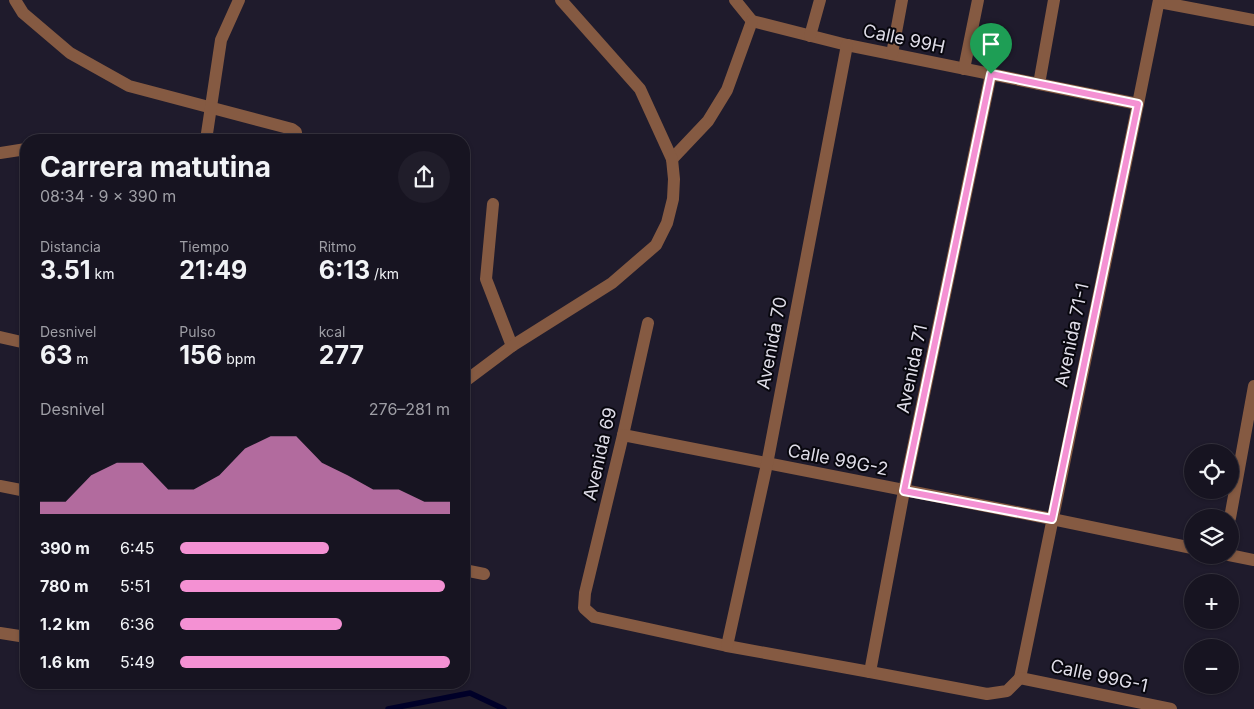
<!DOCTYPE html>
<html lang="es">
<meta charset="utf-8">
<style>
body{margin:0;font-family:Inter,sans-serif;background:#201d2a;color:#f1f3f6;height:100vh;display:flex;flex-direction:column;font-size:19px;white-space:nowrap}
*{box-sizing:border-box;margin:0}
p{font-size:16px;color:#9e9ea5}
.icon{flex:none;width:28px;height:28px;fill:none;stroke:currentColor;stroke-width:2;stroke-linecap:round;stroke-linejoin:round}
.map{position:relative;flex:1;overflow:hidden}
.side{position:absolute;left:20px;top:134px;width:450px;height:555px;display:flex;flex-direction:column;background:#171421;border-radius:20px;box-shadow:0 1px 4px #0004,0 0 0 1px #36333f}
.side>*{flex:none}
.tools{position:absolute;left:1184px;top:444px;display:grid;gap:10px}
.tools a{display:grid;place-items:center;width:55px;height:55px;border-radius:50%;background:#171421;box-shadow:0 1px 4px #0004,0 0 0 1px #36333f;font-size:25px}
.pin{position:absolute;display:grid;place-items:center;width:42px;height:42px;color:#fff;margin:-51px -21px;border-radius:50% 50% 50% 0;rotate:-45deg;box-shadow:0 0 5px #0007}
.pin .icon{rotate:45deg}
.round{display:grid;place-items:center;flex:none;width:52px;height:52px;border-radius:26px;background:#201d2a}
.summary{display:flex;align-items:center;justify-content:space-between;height:85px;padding:0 20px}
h1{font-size:28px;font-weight:700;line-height:38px}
.figures{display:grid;grid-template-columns:repeat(3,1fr);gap:8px;height:85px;padding:5px 20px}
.figures div{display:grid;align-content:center}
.figures b{font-size:25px;font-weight:700}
.figures small{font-size:14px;font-weight:400}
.figures p{font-size:14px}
.chart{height:140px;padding:10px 20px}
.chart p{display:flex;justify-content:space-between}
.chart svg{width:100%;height:90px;margin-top:5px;fill:#f491d3;opacity:.7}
ul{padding:0 20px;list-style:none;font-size:16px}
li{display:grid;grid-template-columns:80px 60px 1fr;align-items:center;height:38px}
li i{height:12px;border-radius:6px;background:#f491d3}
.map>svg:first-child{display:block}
</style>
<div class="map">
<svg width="1254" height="709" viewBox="0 0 1254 709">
<rect width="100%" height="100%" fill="#1f1b2c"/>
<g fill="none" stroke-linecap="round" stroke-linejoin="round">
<polyline stroke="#000028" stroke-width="5.5" points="388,709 470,693 504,709"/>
<g stroke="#855a42" stroke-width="12">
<polyline points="15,0 23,13 70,53 129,86 292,129 296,132 296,140"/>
<polyline points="735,0 752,21"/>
<polyline points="1159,2 1254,20"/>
<polyline points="752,21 847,45 1138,104"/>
<polyline points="810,36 820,0"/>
<polyline points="892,54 902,0"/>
<polyline points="964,69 978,0"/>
<polyline points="1039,84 1054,0"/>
<polyline points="206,140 221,40 239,0"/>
<polyline points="0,153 26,149"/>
<polyline points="672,159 708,121 727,90 752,21"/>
<polyline points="493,204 486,279 512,346"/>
<polyline points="648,323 623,435 585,593 584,608 594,617 727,646 870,672 987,694 1007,691 1020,678"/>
<polyline points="0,337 26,343"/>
<polyline points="464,382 512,346 612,283 656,245 667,223 673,199 674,179 672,159 640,89 561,0"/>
<polyline points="623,435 1052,519 1192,548"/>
<polyline points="0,486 26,491"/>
<polyline points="1230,518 1254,386"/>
<polyline points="1229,555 1254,560"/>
<polyline points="464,570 484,574"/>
<polyline points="0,633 26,637"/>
<polyline points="727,646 767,464 847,45"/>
<polyline points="870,672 904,491 991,74"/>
<polyline points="1020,678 1138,104 1159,0"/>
<polyline points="1020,678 1171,709"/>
</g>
</g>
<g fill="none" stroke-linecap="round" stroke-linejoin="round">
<g stroke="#fff" stroke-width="10">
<polygon id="route" points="991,74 1138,104 1052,519 904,491"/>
</g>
<use href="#route" stroke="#f491d3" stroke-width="6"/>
</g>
<g text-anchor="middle" stroke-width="4" stroke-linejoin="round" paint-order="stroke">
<g font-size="18" fill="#dfdde8" stroke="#08070e">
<text transform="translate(904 39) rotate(12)" y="6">Calle 99H</text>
<text transform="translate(1072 335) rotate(-78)" y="6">Avenida 71-1</text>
<text transform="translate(772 343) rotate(-79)" y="6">Avenida 70</text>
<text transform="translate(912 369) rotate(-78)" y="6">Avenida 71</text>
<text transform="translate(600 454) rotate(-77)" y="6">Avenida 69</text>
<text transform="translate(838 460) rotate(11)" y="6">Calle 99G-2</text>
<text transform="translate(1099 676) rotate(12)" y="6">Calle 99G-1</text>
</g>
</g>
</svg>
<div class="tools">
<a><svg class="icon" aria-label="locate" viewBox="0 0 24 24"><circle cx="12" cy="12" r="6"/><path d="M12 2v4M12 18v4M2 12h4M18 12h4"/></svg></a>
<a><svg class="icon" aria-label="layers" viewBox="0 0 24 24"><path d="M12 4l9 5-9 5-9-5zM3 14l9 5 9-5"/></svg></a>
<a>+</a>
<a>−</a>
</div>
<div class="pin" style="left:991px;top:74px;background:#1e9e55"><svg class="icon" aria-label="arrive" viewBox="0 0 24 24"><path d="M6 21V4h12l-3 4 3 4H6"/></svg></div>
<section class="side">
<div class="summary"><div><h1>Carrera matutina</h1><p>08:34 · 9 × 390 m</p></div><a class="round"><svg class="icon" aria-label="share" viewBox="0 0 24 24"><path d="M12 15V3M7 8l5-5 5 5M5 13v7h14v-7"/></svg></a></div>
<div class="figures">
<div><p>Distancia</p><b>3.51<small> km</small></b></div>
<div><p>Tiempo</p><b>21:49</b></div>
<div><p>Ritmo</p><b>6:13<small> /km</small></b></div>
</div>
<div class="figures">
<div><p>Desnivel</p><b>63<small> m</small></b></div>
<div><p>Pulso</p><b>156<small> bpm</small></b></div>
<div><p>kcal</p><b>277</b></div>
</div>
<div class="chart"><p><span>Desnivel</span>276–281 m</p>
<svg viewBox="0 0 160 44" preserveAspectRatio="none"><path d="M0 44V38L10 38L20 25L30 19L40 19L50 32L60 32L70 25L80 12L90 6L100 6L110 19L120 25L130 32L140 32L150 38L160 38V44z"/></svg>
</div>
<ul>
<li><b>390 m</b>6:45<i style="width:55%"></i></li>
<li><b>780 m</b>5:51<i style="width:98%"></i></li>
<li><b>1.2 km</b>6:36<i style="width:60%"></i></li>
<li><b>1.6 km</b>5:49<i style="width:100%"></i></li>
</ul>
</section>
</div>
